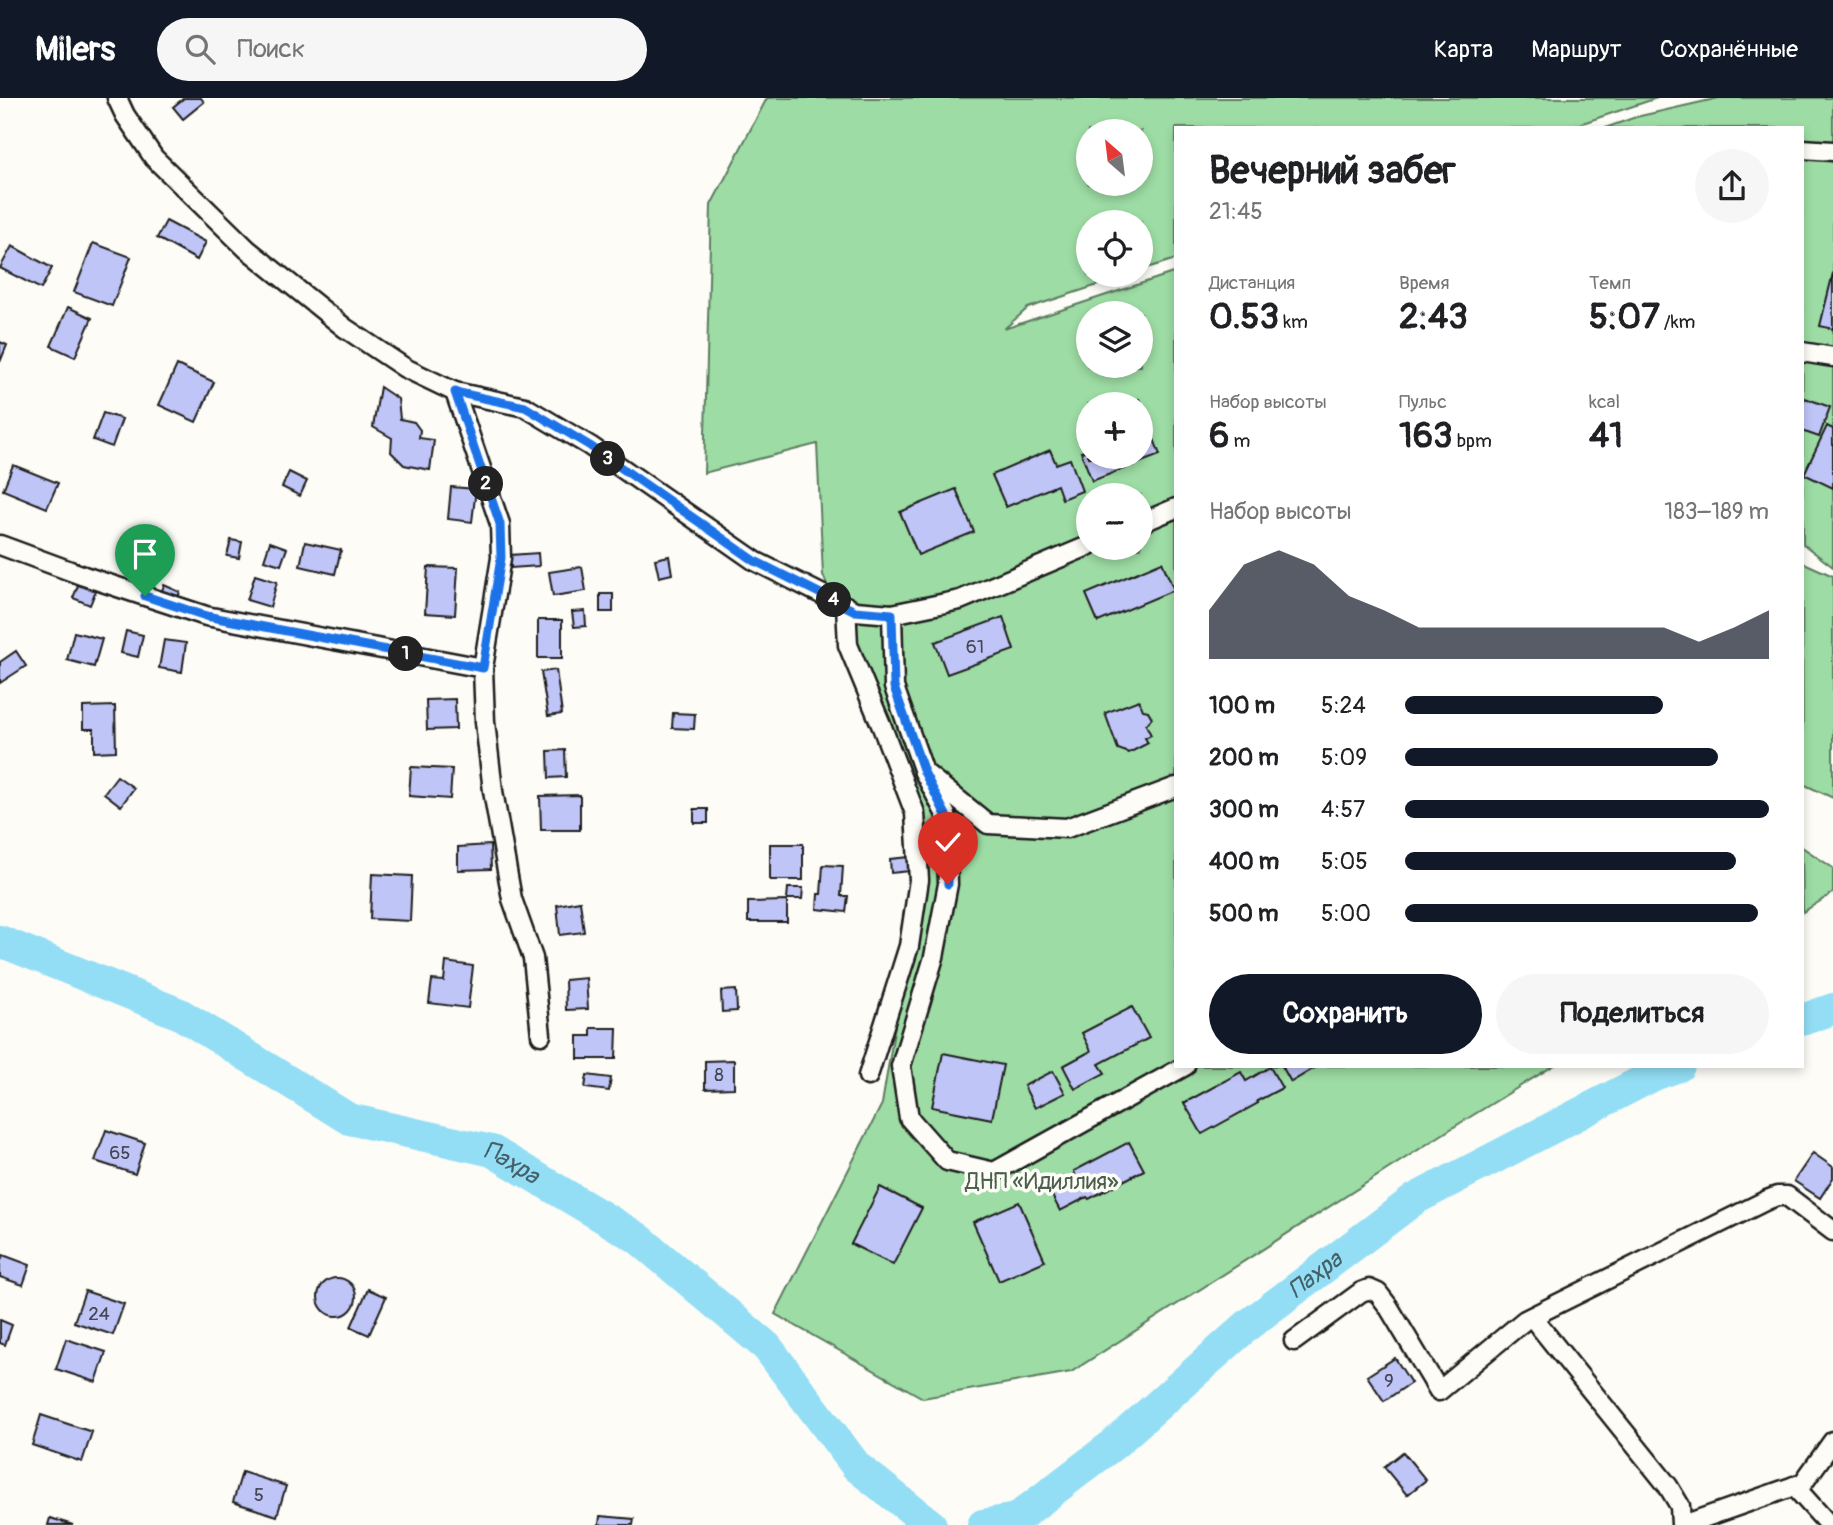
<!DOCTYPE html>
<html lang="ru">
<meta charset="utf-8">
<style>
body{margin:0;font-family:Pangolin,sans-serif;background:#f6f6f6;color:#202124;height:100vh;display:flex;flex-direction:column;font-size:26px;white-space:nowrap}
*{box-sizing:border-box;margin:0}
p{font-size:23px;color:#757577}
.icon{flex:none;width:38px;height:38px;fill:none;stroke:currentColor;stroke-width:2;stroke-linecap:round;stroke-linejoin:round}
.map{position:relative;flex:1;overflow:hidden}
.sheet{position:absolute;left:1174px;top:28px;width:630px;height:942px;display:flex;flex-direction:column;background:#fff;border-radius:0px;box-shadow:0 4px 10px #0003}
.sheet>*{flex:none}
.needle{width:46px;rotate:332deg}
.fabs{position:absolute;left:1076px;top:21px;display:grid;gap:14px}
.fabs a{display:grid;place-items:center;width:77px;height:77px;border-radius:50%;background:#fff;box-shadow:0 4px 10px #0003;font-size:35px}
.pin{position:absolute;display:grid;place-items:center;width:60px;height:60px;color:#fff;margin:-72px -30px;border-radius:50% 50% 50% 0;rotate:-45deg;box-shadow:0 0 7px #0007}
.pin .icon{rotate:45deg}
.km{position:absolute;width:35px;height:35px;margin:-18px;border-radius:50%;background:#222;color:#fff;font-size:19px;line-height:35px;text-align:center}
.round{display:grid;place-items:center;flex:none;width:74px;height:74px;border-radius:37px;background:#f6f6f6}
.headline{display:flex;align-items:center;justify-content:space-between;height:119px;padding:0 35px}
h1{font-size:38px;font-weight:800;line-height:52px}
.metrics{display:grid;grid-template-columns:repeat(3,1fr);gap:10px;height:119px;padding:7px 35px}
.metrics div{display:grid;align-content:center}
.metrics b{font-size:35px;font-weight:800}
.metrics small{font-size:19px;font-weight:400}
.metrics p{font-size:19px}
.chart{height:196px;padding:14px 35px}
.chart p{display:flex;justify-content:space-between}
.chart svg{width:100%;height:126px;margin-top:7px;fill:#111827;opacity:.7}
.button{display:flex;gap:14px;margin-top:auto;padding:14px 35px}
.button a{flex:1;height:80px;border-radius:42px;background:#111827;color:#fff;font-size:28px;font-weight:800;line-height:80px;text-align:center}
.button a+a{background:#f6f6f6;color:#202124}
ul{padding:0 35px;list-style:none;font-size:23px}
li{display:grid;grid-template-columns:112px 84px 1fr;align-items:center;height:52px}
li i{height:18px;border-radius:9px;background:#111827}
header{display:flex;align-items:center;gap:42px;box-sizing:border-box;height:98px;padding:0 35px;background:#111827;color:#fff}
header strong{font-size:33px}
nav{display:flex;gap:38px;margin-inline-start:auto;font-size:24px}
.search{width:490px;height:63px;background:#f6f6f6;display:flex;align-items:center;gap:18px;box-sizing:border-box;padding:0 24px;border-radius:38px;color:#757577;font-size:26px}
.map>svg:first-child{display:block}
</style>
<header>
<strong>Milers</strong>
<div class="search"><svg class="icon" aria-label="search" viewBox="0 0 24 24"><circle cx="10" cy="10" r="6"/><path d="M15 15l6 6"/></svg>Поиск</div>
<nav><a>Карта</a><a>Маршрут</a><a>Сохранённые</a></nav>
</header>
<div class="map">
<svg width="1833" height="1427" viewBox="0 0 1833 1427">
<rect width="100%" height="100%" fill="#fdfcf7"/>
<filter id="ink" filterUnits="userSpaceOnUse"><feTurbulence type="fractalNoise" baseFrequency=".0143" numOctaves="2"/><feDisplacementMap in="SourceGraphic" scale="14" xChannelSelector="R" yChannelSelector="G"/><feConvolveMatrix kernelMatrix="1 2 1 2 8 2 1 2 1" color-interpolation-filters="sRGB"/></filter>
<g filter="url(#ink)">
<g fill="#9ddca4" stroke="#5c7c60" stroke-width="2" fill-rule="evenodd">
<path d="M 767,0 L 1657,0 L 1568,30 L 1176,30 L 1176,161 L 1141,172 L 1141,124 L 1088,124 L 1088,177 L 1128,177 L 1028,210 L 1004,231 L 1176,174 L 1176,968 L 1553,968 L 1457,1027 L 1071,1274 L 923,1300 L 775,1216 L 882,1006 L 928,728 L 823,477 L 817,346 L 704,375 L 711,107 ZM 1088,33 L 1141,33 L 1141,86 L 1088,86 ZM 1088,215 L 1141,215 L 1141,268 L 1088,268 ZM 1088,306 L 1141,306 L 1141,359 L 1088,359 ZM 1088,397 L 1141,397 L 1141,450 L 1088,450 Z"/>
<polygon points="1719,0 1833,0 1833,469 1803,446 1802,30 1605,30 1636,19"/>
<polygon points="1802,464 1833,478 1833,700 1803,686"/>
<polygon points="1802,749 1833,770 1833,795 1803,814"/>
</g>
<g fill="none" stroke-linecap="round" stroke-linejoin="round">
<g stroke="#93def5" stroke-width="32">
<path id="s1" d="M 0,843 L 180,916 L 349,1021 L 492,1053 L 638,1140 L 767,1249 L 857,1369 L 931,1427"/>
<polyline points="1802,922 1833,911"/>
<path id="s2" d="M 983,1427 L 1016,1421 L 1114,1346 L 1248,1227 L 1415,1101 L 1654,977 L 1679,968"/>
</g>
</g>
<g fill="#bfc5f7" stroke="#1c1c1c" stroke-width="2">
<polygon points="184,0 201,0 204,4 183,21 173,9"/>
<polygon points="166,123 206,144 197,162 157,140"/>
<polygon points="93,145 131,159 112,208 74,194"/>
<polygon points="12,148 52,170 41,191 0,170"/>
<polygon points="1833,175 1833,231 1820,228"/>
<polygon points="68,209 92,220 75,259 51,248"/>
<polygon points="0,244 7,247 0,264"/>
<polygon points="177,267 214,284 196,324 159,307"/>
<polygon points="380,289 398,301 400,321 414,324 420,332 419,340 434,342 430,372 404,367 391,354 392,340 373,329"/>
<polygon points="1805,300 1830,309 1819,339 1802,333 1802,307"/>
<polygon points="1139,301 1141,306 1124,306"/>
<polygon points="1141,307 1160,357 1092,383 1081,354 1088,352 1088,359 1141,359"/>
<polygon points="103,315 122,321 112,349 93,342"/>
<polygon points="1827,328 1833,331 1833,390 1804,376"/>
<polygon points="1050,352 1056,366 1070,361 1082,393 1062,401 1057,387 1006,409 992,377"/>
<polygon points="13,367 58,385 47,410 3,392"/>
<polygon points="289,374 307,383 300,398 282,389"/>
<polygon points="451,389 476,391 472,424 448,421"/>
<polygon points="956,391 974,434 918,457 900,414"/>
<polygon points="231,442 242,444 239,460 227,458"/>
<polygon points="270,444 287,450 281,467 264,462"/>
<polygon points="305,444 341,452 335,476 300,468"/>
<polygon points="538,455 539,468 511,470 510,457"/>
<polygon points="669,458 672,476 659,479 655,461"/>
<polygon points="1162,464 1174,492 1098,524 1086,496"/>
<polygon points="428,469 458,470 455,517 425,515"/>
<polygon points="582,469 586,493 553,498 549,474"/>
<polygon points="255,477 277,484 270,509 247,502"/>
<polygon points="79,485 96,492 90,507 73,500"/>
<polygon points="164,487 180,494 176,504 160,498"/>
<rect x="600" y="496" width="13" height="18"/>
<polygon points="585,513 586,528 574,529 572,514"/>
<polygon points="1003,519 1014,552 947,576 935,544"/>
<rect x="538" y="522" width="24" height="38"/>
<polygon points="126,533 143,537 138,559 121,555"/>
<polygon points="74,534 102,541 94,569 67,562"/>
<polygon points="164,542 186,545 182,574 159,570"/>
<polygon points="16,553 26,568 0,585 0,564"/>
<polygon points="556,572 562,616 548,618 541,574"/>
<polygon points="455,601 456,631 427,632 426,602"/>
<polygon points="1139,602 1143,612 1148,613 1152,620 1146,627 1151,637 1145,640 1148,645 1129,655 1118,651 1105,615"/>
<polygon points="115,608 116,653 94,654 94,631 83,631 83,609"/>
<polygon points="673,615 695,616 694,631 672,630"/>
<polygon points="565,652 566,679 549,680 548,653"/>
<polygon points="411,669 452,671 450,701 409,698"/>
<polygon points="117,678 134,690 121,708 104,695"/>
<polygon points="580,697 580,732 541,732 540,698"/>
<rect x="694" y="711" width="14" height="14"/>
<rect x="770" y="746" width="33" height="36"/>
<polygon points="490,747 491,771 458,772 458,749"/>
<polygon points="909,759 910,773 891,775 890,761"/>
<polygon points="823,767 843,768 841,798 848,798 846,814 817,811 818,796 821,796"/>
<polygon points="372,776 412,778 410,823 370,821"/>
<polygon points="788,790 803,790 802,801 787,801"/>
<polygon points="580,803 584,834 560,837 557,807"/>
<polygon points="787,803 787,824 748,824 748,804"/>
<polygon points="446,864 473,868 468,910 429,905 432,882 444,883"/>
<polygon points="586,880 588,911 566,912 565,882"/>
<polygon points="736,892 737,913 722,914 721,893"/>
<polygon points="1132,909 1149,940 1099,966 1105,975 1075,991 1063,968 1091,953 1082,935"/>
<polygon points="591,930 617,930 616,961 578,961 578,938 591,938"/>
<polygon points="943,955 1003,967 992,1021 932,1009"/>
<polygon points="734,962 734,990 705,991 705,963"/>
<polygon points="1282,968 1318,968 1291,984"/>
<polygon points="1270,969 1282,990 1257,1003 1258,1005 1202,1036 1184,1005 1241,974 1246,983"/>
<polygon points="1053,973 1065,995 1035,1010 1024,988"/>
<polygon points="587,977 611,980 609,993 585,990"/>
<polygon points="106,1032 145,1045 135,1076 95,1063"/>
<polygon points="1129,1044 1144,1072 1089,1101 1087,1099 1060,1113 1048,1090 1075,1076 1074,1073"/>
<polygon points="1813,1055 1833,1069 1833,1080 1820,1100 1794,1083"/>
<polygon points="880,1089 922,1110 893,1167 851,1146"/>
<polygon points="1019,1104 1045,1163 999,1183 973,1124"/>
<polygon points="3,1157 30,1167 23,1187 0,1179 0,1164"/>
<circle cx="337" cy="1199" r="19"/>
<polygon points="368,1191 386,1199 369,1237 351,1229"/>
<polygon points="85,1193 124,1206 113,1237 74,1224"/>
<polygon points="0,1222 12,1227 5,1247 0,1245"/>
<polygon points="66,1241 106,1254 96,1284 56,1271"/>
<polygon points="1395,1260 1411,1285 1384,1303 1367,1278"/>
<polygon points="41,1317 92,1334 82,1364 32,1347"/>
<polygon points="1403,1354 1426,1382 1407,1397 1384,1369"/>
<polygon points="242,1374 286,1388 277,1418 233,1404"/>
<polygon points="600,1418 634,1421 633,1427 599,1427"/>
<polygon points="50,1420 73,1427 48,1427"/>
</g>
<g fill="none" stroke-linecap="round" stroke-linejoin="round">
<g stroke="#1c1c1c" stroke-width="23">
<g id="minor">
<polyline points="117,0 125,17 154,60 247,151 345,230 405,270 455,294 525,309 590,348 755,463 855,513 892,516 960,502 1088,448"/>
<polyline points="1802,51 1833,53"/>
<polyline points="1802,254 1833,259"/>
<polyline points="455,294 500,426 501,460 483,570 485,624 493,693 512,801 533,860 541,937"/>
<polyline points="1141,425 1176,410"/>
<polyline points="0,447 84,478 206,518 483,570"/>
<polyline points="846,508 848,547 882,629 915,715 919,782 909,848 868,978"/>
<polyline points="892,516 894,589 924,674 988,726 1067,730 1176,689"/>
<polyline points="924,674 946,717 948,786 934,859 901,968 909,1020 947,1063 994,1074 1185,968"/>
<polyline points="1532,1219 1668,1388 1680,1408 1681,1427"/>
<polyline points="1294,1243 1361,1194 1369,1191 1378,1195 1388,1208 1439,1293 1525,1222 1767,1102 1777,1098 1787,1098 1833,1133"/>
<polyline points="1794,1388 1829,1427"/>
<polyline points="1683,1427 1803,1385 1833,1343"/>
</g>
</g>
<use href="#minor" stroke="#fdfcf7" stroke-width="18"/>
</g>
</g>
<g fill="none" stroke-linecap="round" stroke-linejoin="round" filter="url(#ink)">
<g stroke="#fff" stroke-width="14">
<polyline id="route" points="145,498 206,518 483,570 501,460 500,426 455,294 525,309 590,348 755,463 855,513 892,516 894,589 924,674 946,717 948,786"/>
</g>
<use href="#route" stroke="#1a73e8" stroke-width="9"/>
</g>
<g text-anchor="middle" stroke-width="7" stroke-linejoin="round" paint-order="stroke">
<g font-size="19" fill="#454653">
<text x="975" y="555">61</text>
<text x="719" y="983">8</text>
<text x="120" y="1061">65</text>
<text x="99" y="1222">24</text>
<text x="1389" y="1289">9</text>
<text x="259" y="1403">5</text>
</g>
<g font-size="23" fill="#495f4c" stroke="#fdfcf7">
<text x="1042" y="1091">ДНП «Идиллия»</text>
</g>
<g font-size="24" font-style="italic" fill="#466068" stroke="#fdfcf7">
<text dy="8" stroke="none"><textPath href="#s1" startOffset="562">Пахра</textPath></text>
<text dy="8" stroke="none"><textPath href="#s2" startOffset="420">Пахра</textPath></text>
</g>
</g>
</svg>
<div class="fabs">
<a><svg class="needle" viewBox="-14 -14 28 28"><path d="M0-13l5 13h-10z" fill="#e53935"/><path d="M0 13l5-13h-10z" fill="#757577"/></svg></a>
<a><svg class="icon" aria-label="locate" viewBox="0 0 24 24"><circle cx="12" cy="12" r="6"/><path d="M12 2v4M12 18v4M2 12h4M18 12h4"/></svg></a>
<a><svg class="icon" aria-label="layers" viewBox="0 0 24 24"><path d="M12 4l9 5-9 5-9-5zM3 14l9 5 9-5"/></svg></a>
<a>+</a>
<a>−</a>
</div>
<div class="pin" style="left:145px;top:498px;background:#1e9e55"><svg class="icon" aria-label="arrive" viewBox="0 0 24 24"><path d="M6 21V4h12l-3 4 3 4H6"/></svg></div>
<div class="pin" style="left:948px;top:786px;background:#d93025"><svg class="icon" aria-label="check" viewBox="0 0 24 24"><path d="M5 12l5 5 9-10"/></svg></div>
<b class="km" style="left:406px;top:556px">1</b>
<b class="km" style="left:486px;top:386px">2</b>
<b class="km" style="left:608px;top:361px">3</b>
<b class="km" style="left:834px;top:502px">4</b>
<section class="sheet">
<div class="headline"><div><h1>Вечерний забег</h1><p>21:45</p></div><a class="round"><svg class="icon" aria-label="share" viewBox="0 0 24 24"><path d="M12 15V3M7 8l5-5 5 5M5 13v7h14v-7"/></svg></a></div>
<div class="metrics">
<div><p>Дистанция</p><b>0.53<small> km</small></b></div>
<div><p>Время</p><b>2:43</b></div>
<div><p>Темп</p><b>5:07<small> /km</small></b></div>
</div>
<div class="metrics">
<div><p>Набор высоты</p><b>6<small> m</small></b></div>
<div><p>Пульс</p><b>163<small> bpm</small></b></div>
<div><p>kcal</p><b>41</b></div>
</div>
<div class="chart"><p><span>Набор высоты</span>183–189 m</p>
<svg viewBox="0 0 160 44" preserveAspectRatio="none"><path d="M0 44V27L10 11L20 6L30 11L40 22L50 27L60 33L70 33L80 33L90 33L100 33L110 33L120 33L130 33L140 38L150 33L160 27V44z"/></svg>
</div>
<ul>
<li><b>100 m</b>5:24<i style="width:71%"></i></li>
<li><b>200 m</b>5:09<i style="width:86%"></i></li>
<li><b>300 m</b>4:57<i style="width:100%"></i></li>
<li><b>400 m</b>5:05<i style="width:91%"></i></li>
<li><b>500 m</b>5:00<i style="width:97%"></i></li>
</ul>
<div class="button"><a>Сохранить</a><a>Поделиться</a></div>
</section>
</div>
